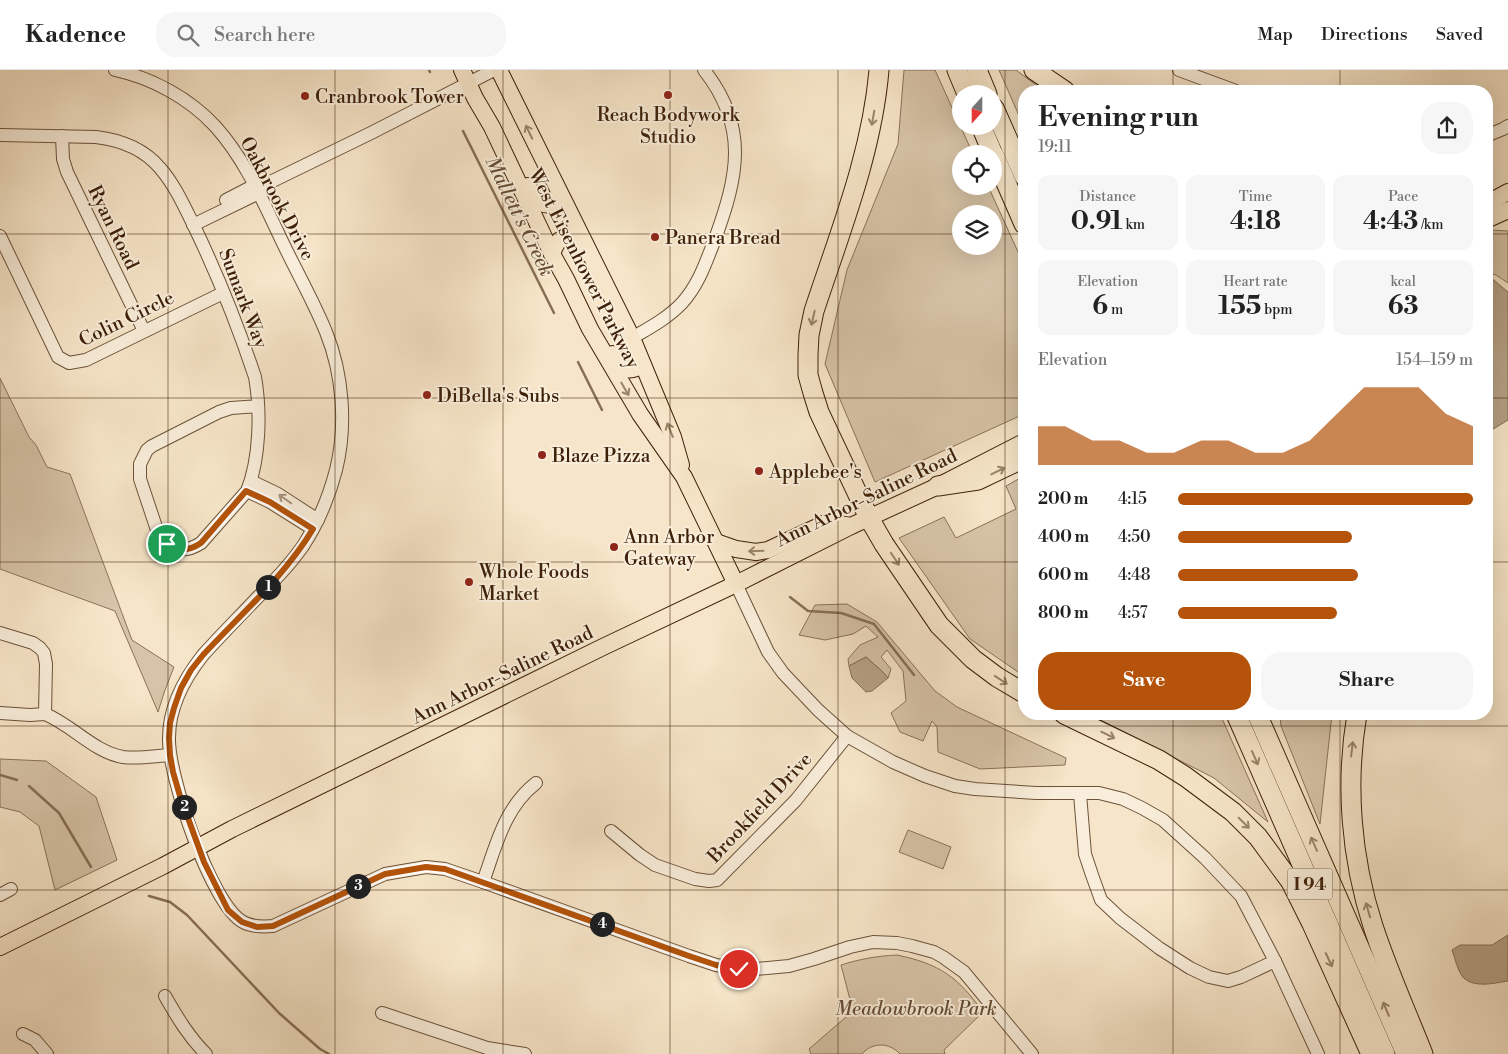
<!DOCTYPE html>
<meta charset="utf-8">
<style>
body{margin:0;font-family:"Libre Bodoni",serif;background:#f6f6f6;color:#222;height:100vh;display:flex;flex-direction:column;font-size:19px;white-space:nowrap}
*{box-sizing:border-box;margin:0}
p{font-size:16px;color:#767676}
.icon{flex:none;width:28px;height:28px;fill:none;stroke:currentColor;stroke-width:2;stroke-linecap:round;stroke-linejoin:round}
.map{position:relative;flex:1;overflow:hidden}
.details{position:absolute;left:1018px;top:15px;width:475px;height:635px;display:flex;flex-direction:column;background:#fff;border-radius:20px;box-shadow:0 5px 20px #0002}
.details>*{flex:none}
.needle{width:32px;rotate:201deg}
.tools{position:absolute;left:952px;top:15px;display:grid;gap:10px}
.tools a{display:grid;place-items:center;width:50px;height:50px;border-radius:50%;background:#fff;box-shadow:0 5px 20px #0002;font-size:25px}
.pin{position:absolute;display:grid;place-items:center;width:42px;height:42px;color:#fff;margin:-21px;border:2px solid #fff;border-radius:50%;box-shadow:0 1px 5px #0007}
.km{position:absolute;width:25px;height:25px;margin:-12px;border-radius:50%;background:#222;color:#fff;font-size:14px;line-height:25px;text-align:center}
.round{display:grid;place-items:center;flex:none;width:52px;height:52px;border-radius:20px;background:#f6f6f6}
.head{display:flex;align-items:center;justify-content:space-between;height:85px;padding:0 20px}
h1{font-size:28px;font-weight:800;line-height:38px}
.stats{display:grid;grid-template-columns:repeat(3,1fr);gap:8px;height:85px;padding:5px 20px}
.stats div{display:grid;align-content:center;border-radius:12px;background:#f6f6f6;text-align:center}
.stats b{font-size:25px;font-weight:800}
.stats small{font-size:14px;font-weight:400}
.stats p{font-size:14px}
.chart{height:140px;padding:10px 20px}
.chart p{display:flex;justify-content:space-between}
.chart svg{width:100%;height:90px;margin-top:5px;fill:#b45309;opacity:.7}
.action{display:flex;gap:10px;margin-top:auto;padding:10px 20px}
.action a{flex:1;height:58px;border-radius:20px;background:#b45309;color:#fff;font-size:20px;font-weight:800;line-height:58px;text-align:center}
.action a+a{background:#f6f6f6;color:#222}
ul{padding:0 20px;list-style:none;font-size:16px}
li{display:grid;grid-template-columns:80px 60px 1fr;align-items:center;height:38px}
li i{height:12px;border-radius:6px;background:#b45309}
header{display:flex;align-items:center;gap:30px;box-sizing:border-box;height:70px;padding:0 25px;background:#fff;border-bottom:1px solid #e0e0e0}
header strong{font-size:24px}
nav{display:flex;gap:28px;margin-inline-start:auto;font-size:18px}
.search{width:350px;height:45px;background:#f6f6f6;display:flex;align-items:center;gap:12px;box-sizing:border-box;padding:0 18px;border-radius:20px;color:#767676;font-size:19px}
.map>svg:first-child{display:block}
</style>
<header>
<strong>Kadence</strong>
<div class="search"><svg class="icon" aria-label="search" viewBox="0 0 24 24"><circle cx="10" cy="10" r="6"/><path d="M15 15l6 6"/></svg>Search here</div>
<nav><a>Map</a><a>Directions</a><a>Saved</a></nav>
</header>
<div class="map">
<svg width="1508" height="984" viewBox="0 0 1508 984">
<rect width="100%" height="100%" fill="#f6e5c8"/>
<filter id="stains"><feTurbulence type="fractalNoise" baseFrequency=".004" numOctaves="4"/><feColorMatrix values="0 0 0 0 .2 0 0 0 0 .09 0 0 0 0 .02 0 0 0 .5 -.17"/></filter>
<radialGradient id="worn" r=".72"><stop offset=".6" stop-color="#630" stop-opacity="0"/><stop offset="1" stop-color="#630" stop-opacity=".3"/></radialGradient>
<g fill="#d7c4a8" stroke="#8a7258" fill-rule="evenodd">
<path d="M 904,0 L 935,0 L 973,84 L 961,84 L 961,116 L 988,116 L 1024,195 L 1024,344 L 875,412 L 825,294 L 847,200 L 898,74 ZM 961,144 L 994,144 L 994,176 L 961,176 Z"/>
<polygon points="999,0 1016,0 1044,21 1024,21 1024,57"/>
<polygon points="1491,160 1508,161 1508,213 1496,205 1486,202 1486,163"/>
<polygon points="0,308 29,367 36,375 47,397 70,404 132,570 174,597 165,620 158,642 115,541 0,499"/>
<polygon points="1024,406 1024,606 970,569 899,468 944,447 956,468 1016,439 1006,416"/>
<polygon points="847,534 877,552 935,621 957,637 1066,688 1065,695 980,699 938,682 937,657 932,651 923,671 900,662 891,643 906,631 903,601 887,580 881,587 891,599 888,608 883,602 866,587 849,596 848,589 860,575 878,567 866,556 853,564 825,570 799,565 815,535"/>
<polygon points="1089,644 1220,644 1268,752 1214,708"/>
<polygon points="1280,644 1332,644 1320,754 1281,656"/>
<polygon points="0,689 46,691 96,727 117,790 55,820 39,756 20,742 0,737"/>
<polygon points="908,760 951,777 943,799 899,782"/>
<path d="M 897,885 C 940,894 958,907 983,942 L 944,980 L 945,984 L 900,984 C 889,972 872,972 862,984 L 811,984 L 809,979 L 853,941 L 841,895 C 860,889 877,886 897,885 Z"/>
</g>
<g fill="#b7a287" stroke="#876e55">
<polygon points="1489,206 1508,222 1508,350 1490,361 1486,360 1486,207"/>
<polygon points="866,587 883,602 888,608 872,621 866,622 852,608 849,596"/>
<path d="M 1508,865 L 1508,911 C 1495,913 1472,919 1462,906 C 1457,899 1455,888 1452,880 L 1460,875 L 1492,875 Z"/>
</g>
<g fill="none" stroke-linecap="round" stroke-linejoin="round">
<g stroke="#876e55" stroke-width="2.5">
<polyline points="429,0 430,2"/>
<polyline points="463,61 554,243"/>
<polyline points="578,292 602,340"/>
<polyline points="790,527 808,541 841,543 874,554 914,605"/>
<polyline points="0,705 17,710"/>
<polyline points="29,716 59,743 91,797"/>
<polyline points="149,826 170,832 187,845 279,943 320,979 329,984"/>
</g>
<g stroke="#6c5239" stroke-width="14">
<g id="minor">
<path d="M 115,0 C 152,8 189,28 215,56 C 244,88 262,129 280,167 C 295,199 313,230 326,262 C 343,304 347,356 336,400 C 329,427 318,453 303,476 C 289,496 272,513 255,530 C 238,548 220,566 203,585 C 184,609 169,637 169,668 C 168,705 211,835 243,852 C 252,857 262,857 273,856 L 385,804 L 426,797 L 445,799 L 483,812 L 689,886 L 716,895 L 745,900 L 789,896 L 814,889 L 850,877 L 873,872 L 897,873 L 912,876 L 934,882 L 943,887 L 964,902 L 1032,984"/>
<polyline points="1179,0 1236,21"/>
<path d="M 0,65 L 96,67 C 121,70 144,79 160,98 C 175,115 185,138 195,158 C 218,206 238,256 255,307 C 261,341 260,389 247,421 L 201,473 C 184,484 169,481 158,463 L 140,409 L 140,394 L 147,380 L 152,376 L 219,342 L 231,338 L 258,336"/>
<polyline points="62,66 63,89 67,102 144,261"/>
<polyline points="1486,66 1503,59 1508,56"/>
<polyline points="256,119 371,63 494,0"/>
<polyline points="226,130 255,115"/>
<polyline points="193,155 259,123"/>
<polyline points="0,166 58,287 69,293 86,290 223,223"/>
<path d="M 632,268 C 649,258 668,248 682,233 C 699,214 706,192 715,169 C 738,106 749,57 704,0"/>
<polyline points="251,411 278,424 318,450"/>
<polyline points="247,421 270,432 313,459"/>
<polyline points="736,514 768,582 783,603 818,640 847,666 893,692 925,706 955,716 975,719 1036,723 1099,723 1123,729 1142,738 1163,750 1205,788 1241,826 1275,891 1318,984"/>
<polyline points="0,563 33,573 40,578 44,583 46,594 45,644 30,645 0,643"/>
<path d="M 45,644 C 72,655 94,682 123,687 C 139,689 154,686 170,685"/>
<polyline points="1080,724 1085,784 1092,805 1101,830 1120,848 1159,878 1190,898 1209,907 1228,911 1241,907 1275,891"/>
<polyline points="611,761 640,785 655,795 695,809 709,811 717,810 796,730 847,666"/>
<path d="M 483,812 C 496,776 504,738 536,713"/>
<polyline points="0,825 11,819"/>
<path d="M 165,926 C 177,947 189,967 206,984"/>
<polyline points="382,943 487,978 525,984"/>
<polyline points="23,964 35,970 47,984"/>
</g>
</g>
<g stroke="#3e2109" stroke-width="18">
<g id="major">
<polyline points="462,0 475,28 492,57 552,184 566,209 590,259 640,344 684,407 736,514"/>
<polyline points="499,0 632,268 673,367 681,395"/>
<path d="M 528,116 C 534,127 538,137 552,134 L 556,131 L 559,122"/>
<polyline points="1486,134 1508,122"/>
<polyline points="1486,150 1508,140"/>
<path d="M 552,184 C 553,181 555,176 557,173 C 566,161 579,173 584,183"/>
<path d="M 613,284 C 621,300 626,304 643,295"/>
<polyline points="716,472 736,479 756,482 768,480 828,452 851,456"/>
<polyline points="0,877 163,796 232,759 605,576 736,514 851,456 938,416 1024,372"/>
</g>
</g>
<g stroke="#3e2109" stroke-width="21">
<g id="highway">
<path d="M 879,0 C 872,83 840,162 814,241 L 809,265 L 808,285 L 808,305 L 813,323 L 819,342 L 869,448 L 884,474 L 939,555 L 973,589 L 997,607 L 1024,623"/>
<polyline points="957,0 967,24"/>
<polyline points="977,0 987,24"/>
<polyline points="1034,0 1065,21"/>
<polyline points="994,38 1024,106"/>
<polyline points="981,56 993,84"/>
<polyline points="994,85 1024,154"/>
<polyline points="938,416 978,410 1024,388"/>
<polyline points="1064,644 1159,690 1186,707 1233,742 1258,767 1291,812 1312,854 1371,984"/>
<polyline points="1236,644 1385,984"/>
<polyline points="1257,644 1406,984"/>
<path d="M 1357,644 C 1345,714 1351,788 1373,856 C 1387,899 1406,941 1423,984"/>
</g>
</g>
<use href="#minor" stroke="#f9eedb" stroke-width="12"/>
<use href="#major" stroke="#f6e5c8" stroke-width="16"/>
<use href="#highway" stroke="#f6e5c8" stroke-width="19"/>
</g>
<defs><path id="oneway-shaft" d="M-6 0H5M1.5-3L5.5 0L1.5 3" fill="none" stroke-width="1.6" stroke-linecap="round" stroke-linejoin="round" transform="scale(1.25)"/></defs>
<g stroke="#9a8368">
<use href="#oneway-shaft" transform="translate(873 48) rotate(100)"/>
<use href="#oneway-shaft" transform="translate(529 62) rotate(-116)"/>
<use href="#oneway-shaft" transform="translate(813 248) rotate(103)"/>
<use href="#oneway-shaft" transform="translate(625 319) rotate(60)"/>
<use href="#oneway-shaft" transform="translate(670 360) rotate(-112)"/>
<use href="#oneway-shaft" transform="translate(998 401) rotate(-26)"/>
<use href="#oneway-shaft" transform="translate(756 481) rotate(178)"/>
<use href="#oneway-shaft" transform="translate(895 489) rotate(56)"/>
<use href="#oneway-shaft" transform="translate(1001 610) rotate(33)"/>
<use href="#oneway-shaft" transform="translate(1108 665) rotate(26)"/>
<use href="#oneway-shaft" transform="translate(1352 679) rotate(-83)"/>
<use href="#oneway-shaft" transform="translate(1255 688) rotate(66)"/>
<use href="#oneway-shaft" transform="translate(1244 753) rotate(45)"/>
<use href="#oneway-shaft" transform="translate(1314 774) rotate(-114)"/>
<use href="#oneway-shaft" transform="translate(1368 840) rotate(-106)"/>
<use href="#oneway-shaft" transform="translate(1329 890) rotate(65)"/>
<use href="#oneway-shaft" transform="translate(1386 939) rotate(-113)"/>
</g>
<use stroke="#a5927c" href="#oneway-shaft" transform="translate(285 429) rotate(-145)"/>
<g fill="none" stroke-linecap="round" stroke-linejoin="round">
<g stroke="#fff" stroke-width="10">
<path id="route" d="M 167,474 C 178,482 189,481 201,473 L 246,421 L 270,432 L 313,459 C 284,507 241,544 203,585 L 191,600 L 181,618 L 174,638 L 170,653 L 169,668 L 170,685 L 173,702 L 180,726 L 204,792 L 228,840 L 242,852 L 257,857 L 273,856 L 385,804 L 426,797 L 445,799 L 689,886 L 716,895 L 739,899"/>
</g>
<use href="#route" stroke="#b45309" stroke-width="6"/>
</g>
<path fill="none" stroke="#3e2109" stroke-width="1" stroke-opacity="0.55" d="M 168,0 L 168,984M 335,0 L 335,984M 503,0 L 503,984M 670,0 L 670,984M 838,0 L 838,984M 1005,0 L 1005,984M 1173,0 L 1173,21M 1340,0 L 1340,21M 0,164 L 961,164M 994,164 L 1024,164M 1486,164 L 1508,164M 0,328 L 1024,328M 1486,328 L 1508,328M 0,492 L 1024,492M 1486,492 L 1508,492M 1173,644 L 1173,984M 1340,644 L 1340,984M 0,656 L 1508,656M 0,820 L 1508,820"/>
<g fill="#8f2418" stroke="#f9eedb" stroke-width="2">
<circle cx="668" cy="25" r="5"/>
<circle cx="305" cy="26" r="5"/>
<circle cx="655" cy="167" r="5"/>
<circle cx="427" cy="325" r="5"/>
<circle cx="542" cy="385" r="5"/>
<circle cx="759" cy="401" r="5"/>
<circle cx="614" cy="477" r="5"/>
<circle cx="469" cy="512" r="5"/>
</g>
<g text-anchor="middle" stroke-width="4" stroke-linejoin="round" paint-order="stroke">
<rect fill="#f9eedb" stroke="#765e48" stroke-width="1" x="1287.5" y="798.5" width="45" height="31" rx="4"/>
<g font-size="18" font-weight="bold" fill="#3e2109">
<text x="1310" y="820">I 94</text>
</g>
<g font-size="19" fill="#3e2109" stroke="#f9eedb" text-anchor="start">
<text x="315" y="33">Cranbrook Tower</text>
<text x="668" y="51" text-anchor="middle">Reach Bodywork<tspan x="668" dy="22">Studio</tspan></text>
<text x="665" y="174">Panera Bread</text>
<text x="437" y="332">DiBella's Subs</text>
<text x="552" y="392">Blaze Pizza</text>
<text x="769" y="408">Applebee's</text>
<text x="624" y="473">Ann Arbor<tspan x="624" dy="22">Gateway</tspan></text>
<text x="479" y="508">Whole Foods<tspan x="479" dy="22">Market</tspan></text>
</g>
<g font-size="19" fill="#3e2109" stroke="#f9eedb">
<text transform="translate(278 128) rotate(62)" y="7">Oakbrook Drive</text>
<text transform="translate(114 157) rotate(64)" y="7">Ryan Road</text>
<text transform="translate(585 198) rotate(63)" y="7">West Eisenhower Parkway</text>
<text transform="translate(244 228) rotate(69)" y="7">Sumark Way</text>
<text transform="translate(126 248) rotate(-26)" y="7">Colin Circle</text>
<text transform="translate(866 427) rotate(-26)" y="7">Ann Arbor-Saline Road</text>
<text transform="translate(502 604) rotate(-26)" y="7">Ann Arbor-Saline Road</text>
<text transform="translate(759 737) rotate(-47)" y="7">Brookfield Drive</text>
</g>
<g font-size="19" font-style="italic" fill="#644a31" stroke="#f9eedb">
<text x="916" y="945">Meadowbrook Park</text>
</g>
<g font-size="20" font-style="italic" fill="#684e35" stroke="#f9eedb">
<text transform="translate(520 146) rotate(64)" y="7">Mallett's Creek</text>
</g>
</g>
<rect width="100%" height="100%" filter="url(#stains)"/>
<rect width="100%" height="100%" fill="url(#worn)"/>
</svg>
<div class="tools">
<a><svg class="needle" viewBox="-14 -14 28 28"><path d="M0-13l5 13h-10z" fill="#e53935"/><path d="M0 13l5-13h-10z" fill="#767676"/></svg></a>
<a><svg class="icon" aria-label="locate" viewBox="0 0 24 24"><circle cx="12" cy="12" r="6"/><path d="M12 2v4M12 18v4M2 12h4M18 12h4"/></svg></a>
<a><svg class="icon" aria-label="layers" viewBox="0 0 24 24"><path d="M12 4l9 5-9 5-9-5zM3 14l9 5 9-5"/></svg></a>
</div>
<div class="pin" style="left:167px;top:474px;background:#1e9e55"><svg class="icon" aria-label="arrive" viewBox="0 0 24 24"><path d="M6 21V4h12l-3 4 3 4H6"/></svg></div>
<div class="pin" style="left:739px;top:899px;background:#d93025"><svg class="icon" aria-label="check" viewBox="0 0 24 24"><path d="M5 12l5 5 9-10"/></svg></div>
<b class="km" style="left:268px;top:517px">1</b>
<b class="km" style="left:184px;top:737px">2</b>
<b class="km" style="left:358px;top:816px">3</b>
<b class="km" style="left:602px;top:854px">4</b>
<section class="details">
<div class="head"><div><h1>Evening run</h1><p>19:11</p></div><a class="round"><svg class="icon" aria-label="share" viewBox="0 0 24 24"><path d="M12 15V3M7 8l5-5 5 5M5 13v7h14v-7"/></svg></a></div>
<div class="stats">
<div><p>Distance</p><b>0.91<small> km</small></b></div>
<div><p>Time</p><b>4:18</b></div>
<div><p>Pace</p><b>4:43<small> /km</small></b></div>
</div>
<div class="stats">
<div><p>Elevation</p><b>6<small> m</small></b></div>
<div><p>Heart rate</p><b>155<small> bpm</small></b></div>
<div><p>kcal</p><b>63</b></div>
</div>
<div class="chart"><p><span>Elevation</span>154–159 m</p>
<svg viewBox="0 0 160 44" preserveAspectRatio="none"><path d="M0 44V25L10 25L20 32L30 32L40 38L50 38L60 32L70 32L80 38L90 38L100 32L110 19L120 6L130 6L140 6L150 19L160 25V44z"/></svg>
</div>
<ul>
<li><b>200 m</b>4:15<i style="width:100%"></i></li>
<li><b>400 m</b>4:50<i style="width:59%"></i></li>
<li><b>600 m</b>4:48<i style="width:61%"></i></li>
<li><b>800 m</b>4:57<i style="width:54%"></i></li>
</ul>
<div class="action"><a>Save</a><a>Share</a></div>
</section>
</div>
